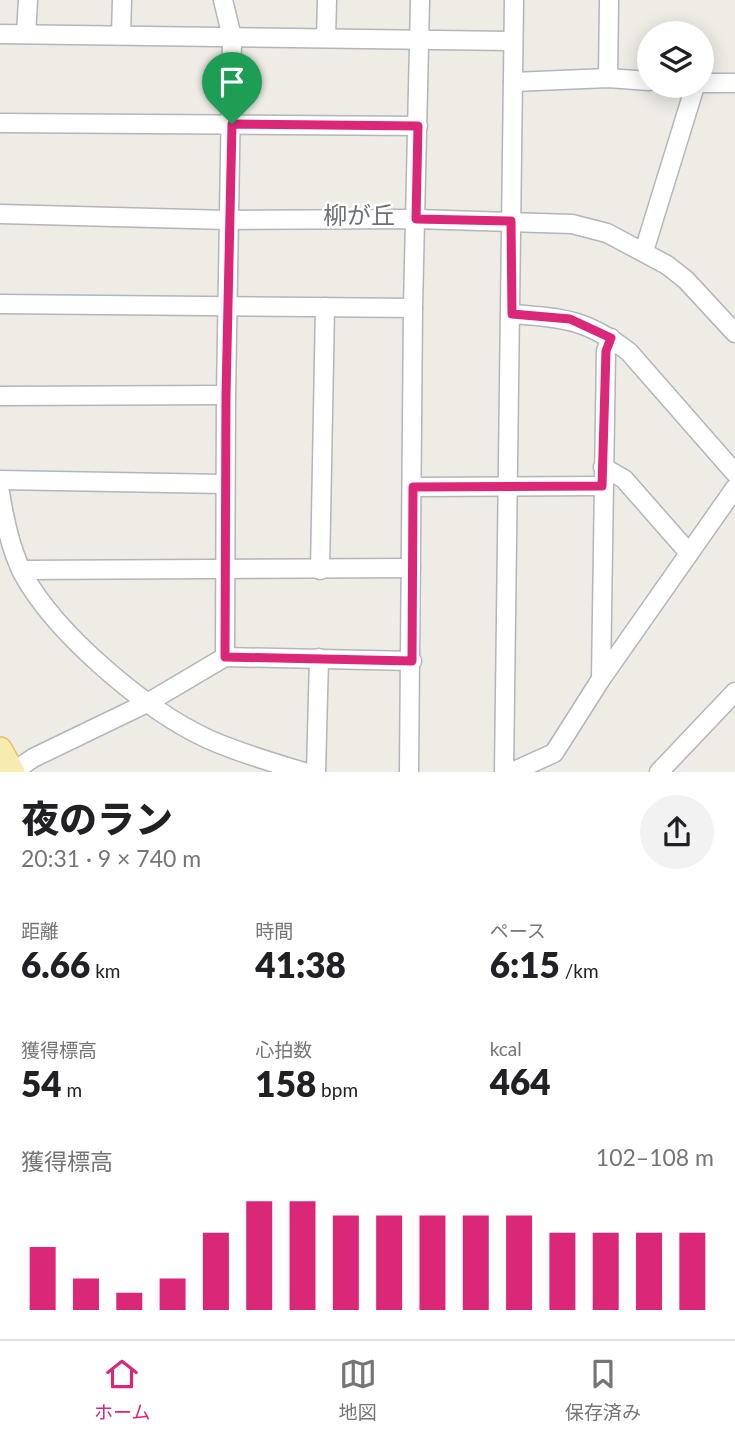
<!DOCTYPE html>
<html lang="ja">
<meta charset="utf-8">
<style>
body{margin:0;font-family:Lato,"Noto Sans JP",sans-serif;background:#f2f2f2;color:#202124;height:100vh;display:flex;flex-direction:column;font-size:26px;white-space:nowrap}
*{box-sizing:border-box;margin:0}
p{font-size:23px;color:#757577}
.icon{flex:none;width:38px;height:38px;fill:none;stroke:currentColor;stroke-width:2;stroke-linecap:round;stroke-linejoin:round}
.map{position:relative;height:772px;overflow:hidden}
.panel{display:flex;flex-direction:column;background:#fff;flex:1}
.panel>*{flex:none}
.controls{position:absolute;left:637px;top:21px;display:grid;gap:14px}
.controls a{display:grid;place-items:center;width:77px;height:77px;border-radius:50%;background:#fff;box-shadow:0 4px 18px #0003;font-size:35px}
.pin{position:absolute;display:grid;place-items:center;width:60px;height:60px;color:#fff;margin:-72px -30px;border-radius:50% 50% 50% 0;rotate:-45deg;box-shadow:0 0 7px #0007}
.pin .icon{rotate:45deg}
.round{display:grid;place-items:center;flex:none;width:74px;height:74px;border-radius:37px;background:#f2f2f2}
.head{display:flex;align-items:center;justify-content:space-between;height:119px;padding:0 21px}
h1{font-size:38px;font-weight:800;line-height:52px}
.figures{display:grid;grid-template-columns:repeat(3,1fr);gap:10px;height:119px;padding:7px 21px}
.figures div{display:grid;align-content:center}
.figures b{font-size:35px;font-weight:800}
.figures small{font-size:19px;font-weight:400}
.figures p{font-size:19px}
.chart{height:196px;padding:14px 21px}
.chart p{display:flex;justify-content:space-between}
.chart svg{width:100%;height:126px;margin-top:7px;stroke:#db2777;stroke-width:6}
.menu{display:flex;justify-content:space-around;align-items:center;height:98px;border-top:2px solid #e0e0e0;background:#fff;font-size:19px;color:#757577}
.menu a{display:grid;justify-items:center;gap:4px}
.menu .on{color:#db2777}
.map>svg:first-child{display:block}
</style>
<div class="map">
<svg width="735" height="772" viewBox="0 0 735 772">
<rect width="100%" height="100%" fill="#eeece5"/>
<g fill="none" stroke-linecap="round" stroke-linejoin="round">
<g stroke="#b2b5b9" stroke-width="21">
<g id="minor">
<polyline points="223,0 232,37 226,395 225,657"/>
<polyline points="0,34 512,41"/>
<polyline points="26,34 28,0"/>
<polyline points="121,35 122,0"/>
<polyline points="326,38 327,0"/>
<polyline points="608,78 609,0"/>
<polyline points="513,82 608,78 649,81"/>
<polyline points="702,83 735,83"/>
<polyline points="0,123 418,126"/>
<polyline points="0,214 229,220 416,219 572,224 607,233 667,265 686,280 735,333"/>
<polyline points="644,251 695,86"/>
<polyline points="0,304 413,308"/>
<path d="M 511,314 C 564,318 586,319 629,352 L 735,473"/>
<polyline points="0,396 226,395"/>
<polyline points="603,467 624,479 689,553"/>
<polyline points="0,480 225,484"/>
<polyline points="413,487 602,486"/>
<path d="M 0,492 C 4,518 11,550 23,574 C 56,634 145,710 208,739 C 239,753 271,762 304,772"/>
<polyline points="21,570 411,568"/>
<polyline points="320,570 325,307"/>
<polyline points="601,679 606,351 611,338"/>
<polyline points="13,772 33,758 149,702 225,657 412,661"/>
<polyline points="316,772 319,658"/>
<polyline points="409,772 413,308 420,0"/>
<polyline points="504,772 514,0"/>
<polyline points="512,772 554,753 601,679 735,488"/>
<polyline points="659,772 735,692"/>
</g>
</g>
<g stroke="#e6c066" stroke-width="26">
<polyline id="major" points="0,749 13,772"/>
</g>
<use href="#minor" stroke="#fff" stroke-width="18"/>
<use href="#major" stroke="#f8ebb0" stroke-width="23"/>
</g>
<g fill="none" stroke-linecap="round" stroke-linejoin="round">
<g stroke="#fff" stroke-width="14">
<polygon id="route" points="232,124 418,126 416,219 511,221 512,314 570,319 611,338 606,351 602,486 413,487 412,661 225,657 226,395"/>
</g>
<use href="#route" stroke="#db2777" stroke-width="9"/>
</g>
<g text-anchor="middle" stroke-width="5" stroke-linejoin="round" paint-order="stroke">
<g font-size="24" fill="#6e7276" stroke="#fff">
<text x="359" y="224">柳が丘</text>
</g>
</g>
</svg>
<div class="controls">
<a><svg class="icon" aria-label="layers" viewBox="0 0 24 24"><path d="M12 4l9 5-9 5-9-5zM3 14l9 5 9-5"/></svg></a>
</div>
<div class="pin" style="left:232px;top:124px;background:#1e9e55"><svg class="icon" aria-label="arrive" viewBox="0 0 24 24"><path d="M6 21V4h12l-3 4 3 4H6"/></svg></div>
</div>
<section class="panel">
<div class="head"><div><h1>夜のラン</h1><p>20:31 · 9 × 740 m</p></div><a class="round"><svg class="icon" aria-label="share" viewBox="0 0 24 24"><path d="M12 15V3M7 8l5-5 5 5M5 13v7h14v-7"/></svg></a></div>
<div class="figures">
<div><p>距離</p><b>6.66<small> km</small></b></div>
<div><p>時間</p><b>41:38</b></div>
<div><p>ペース</p><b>6:15<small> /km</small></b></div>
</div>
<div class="figures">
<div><p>獲得標高</p><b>54<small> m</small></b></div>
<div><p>心拍数</p><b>158<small> bpm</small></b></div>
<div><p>kcal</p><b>464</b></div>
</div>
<div class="chart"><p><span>獲得標高</span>102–108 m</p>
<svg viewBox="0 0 160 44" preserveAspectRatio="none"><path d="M5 44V22M15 44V33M25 44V38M35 44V33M45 44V17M55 44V6M65 44V6M75 44V11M85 44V11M95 44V11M105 44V11M115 44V11M125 44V17M135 44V17M145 44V17M155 44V17"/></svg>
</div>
</section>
<nav class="menu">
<a class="on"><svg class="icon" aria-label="home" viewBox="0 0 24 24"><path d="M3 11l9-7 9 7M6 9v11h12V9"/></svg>ホーム</a>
<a><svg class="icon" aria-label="map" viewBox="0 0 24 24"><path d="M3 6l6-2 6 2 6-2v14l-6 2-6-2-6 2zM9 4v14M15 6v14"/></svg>地図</a>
<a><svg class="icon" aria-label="saved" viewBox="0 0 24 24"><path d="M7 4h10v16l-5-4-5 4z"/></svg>保存済み</a>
</nav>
